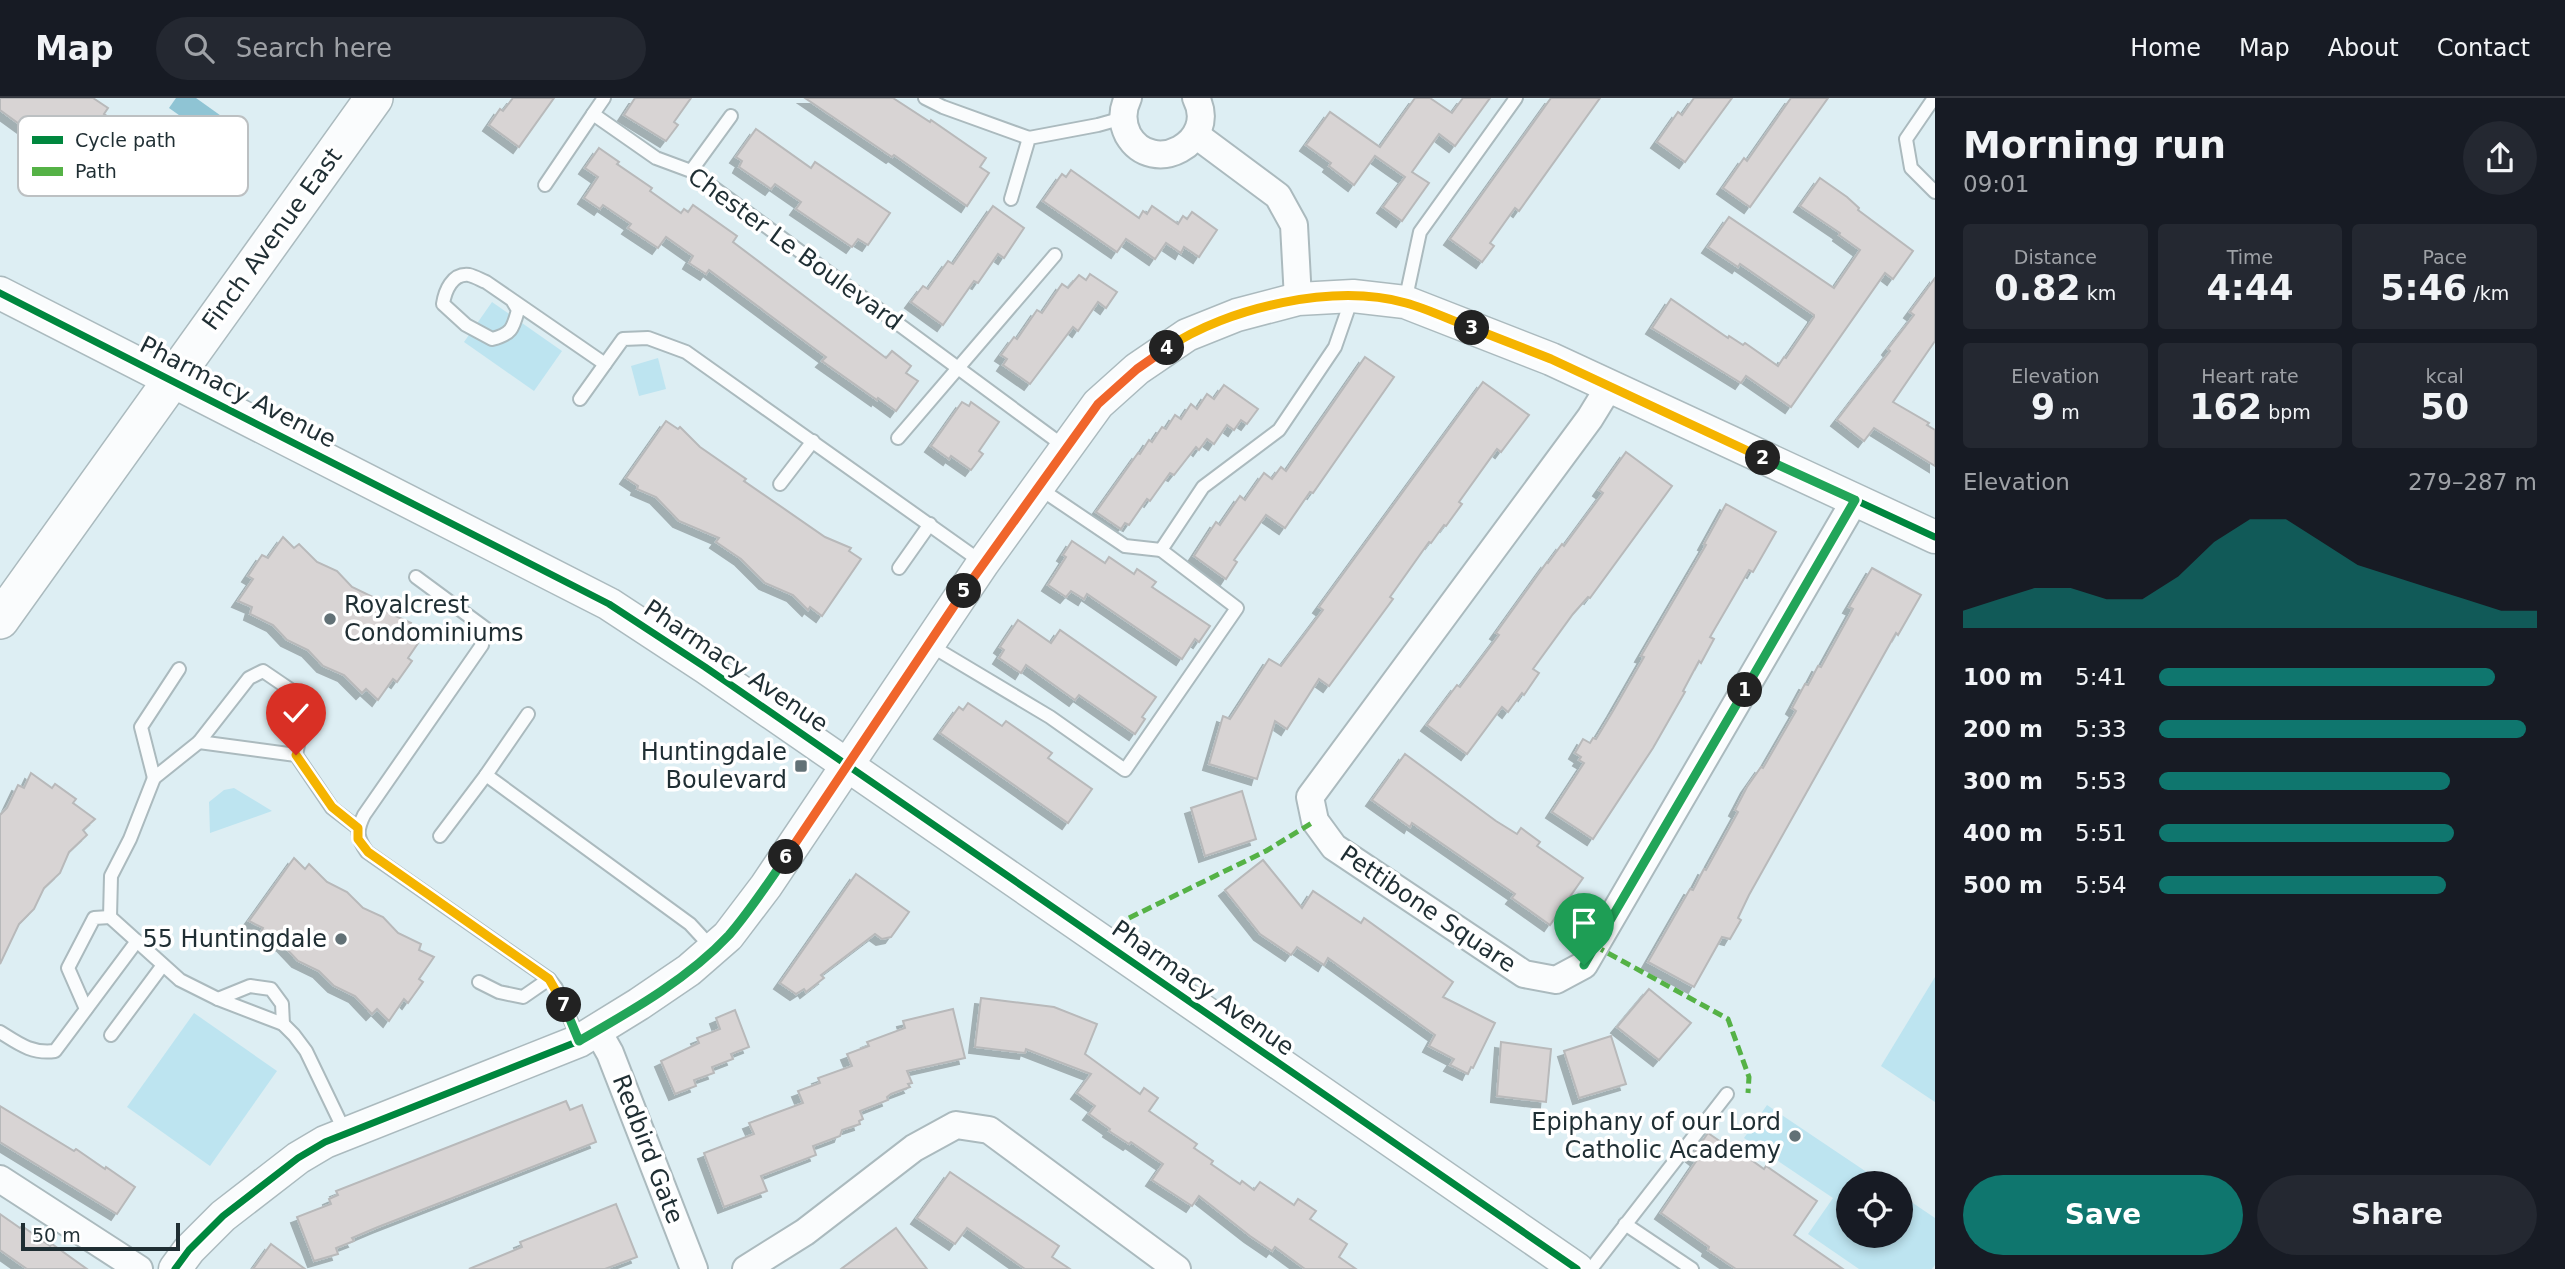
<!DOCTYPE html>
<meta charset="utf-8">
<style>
body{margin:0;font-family:"DejaVu Sans",sans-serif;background:#242831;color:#f1f3f6;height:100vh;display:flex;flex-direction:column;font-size:26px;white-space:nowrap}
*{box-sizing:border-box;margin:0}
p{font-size:23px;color:#9ea1a6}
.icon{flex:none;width:38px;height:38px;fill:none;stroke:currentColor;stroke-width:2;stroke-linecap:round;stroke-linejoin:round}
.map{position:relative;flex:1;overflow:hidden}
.side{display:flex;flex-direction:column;background:#171b24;width:630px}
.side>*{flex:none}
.fabs{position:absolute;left:1836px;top:1073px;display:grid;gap:14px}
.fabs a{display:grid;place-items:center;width:77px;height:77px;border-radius:50%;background:#171b24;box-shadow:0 4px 10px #0003;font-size:35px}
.scale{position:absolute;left:21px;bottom:18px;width:159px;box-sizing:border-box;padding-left:7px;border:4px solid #1f2e33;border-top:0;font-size:19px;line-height:24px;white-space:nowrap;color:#1f2e33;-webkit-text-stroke:5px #fff;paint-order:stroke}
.pin{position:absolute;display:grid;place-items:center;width:60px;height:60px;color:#fff;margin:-72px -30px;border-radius:50% 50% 50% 0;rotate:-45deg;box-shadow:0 0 7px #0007}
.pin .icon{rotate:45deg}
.km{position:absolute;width:35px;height:35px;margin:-18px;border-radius:50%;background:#222;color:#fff;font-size:19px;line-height:35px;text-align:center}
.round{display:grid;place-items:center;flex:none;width:74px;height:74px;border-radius:37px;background:#242831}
.headline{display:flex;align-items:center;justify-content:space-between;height:119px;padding:0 28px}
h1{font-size:38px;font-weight:700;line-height:52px}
.figures{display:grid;grid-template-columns:repeat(3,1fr);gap:10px;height:119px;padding:7px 28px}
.figures div{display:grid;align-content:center;border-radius:7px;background:#242831;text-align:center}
.figures b{font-size:35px;font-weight:700}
.figures small{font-size:19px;font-weight:400}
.figures p{font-size:19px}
.chart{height:196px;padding:14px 28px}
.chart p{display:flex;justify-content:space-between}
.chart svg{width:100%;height:126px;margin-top:7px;fill:#0f766e;opacity:.7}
.action{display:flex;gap:14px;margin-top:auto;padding:14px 28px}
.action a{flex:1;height:80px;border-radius:42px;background:#0f766e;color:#fff;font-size:28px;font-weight:700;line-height:80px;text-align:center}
.action a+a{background:#242831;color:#f1f3f6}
ul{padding:0 28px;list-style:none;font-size:23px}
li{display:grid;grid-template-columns:112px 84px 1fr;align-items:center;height:52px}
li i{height:18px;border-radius:9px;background:#0f766e}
header{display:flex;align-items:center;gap:42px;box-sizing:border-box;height:98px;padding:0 35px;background:#171b24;border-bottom:2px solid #363941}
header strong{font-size:33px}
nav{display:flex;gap:38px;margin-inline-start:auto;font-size:24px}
.search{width:490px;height:63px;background:#242831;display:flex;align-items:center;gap:18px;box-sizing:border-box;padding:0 24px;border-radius:38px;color:#9ea1a6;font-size:26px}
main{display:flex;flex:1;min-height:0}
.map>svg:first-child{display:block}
</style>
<header>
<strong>Map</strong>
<div class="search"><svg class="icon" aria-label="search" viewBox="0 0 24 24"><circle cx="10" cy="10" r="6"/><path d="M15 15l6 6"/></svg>Search here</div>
<nav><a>Home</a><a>Map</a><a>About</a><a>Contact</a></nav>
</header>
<main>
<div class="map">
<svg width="1935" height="1171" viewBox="0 0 1935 1171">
<defs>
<filter id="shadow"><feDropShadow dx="-6" dy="6" stdDeviation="0" flood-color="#0004"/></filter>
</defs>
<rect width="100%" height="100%" fill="#ddeef3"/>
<g fill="#bde4f0">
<polygon points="492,204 562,253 534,293 464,244"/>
<polygon points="658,260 666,291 639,298 631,268"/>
<polygon points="234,690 272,713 210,735 209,704 224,692"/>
<polygon points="1935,879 1935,1004 1881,968"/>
<polygon points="194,915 277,973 210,1068 127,1009"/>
<polygon points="1767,1007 1883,1085 1848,1085 1848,1138 1900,1138 1901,1097 1935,1120 1935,1167 1932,1171 1859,1171 1808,1136 1833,1100 1744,1040"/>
</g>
<polygon fill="#8fc4d4" points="176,0 196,0 224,20 210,39 169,10"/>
<g fill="#d8d4d4" stroke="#b8b9ba" stroke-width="2" filter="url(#shadow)">
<polygon points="0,0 93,0 108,10 104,16 121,28 111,42 113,43 91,70 74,58 70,63 0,12"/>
<polygon points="513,0 554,0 519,49 489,27 500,11 503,13"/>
<polygon points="635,0 691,0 674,24 678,27 666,43 624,17"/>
<polygon points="805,0 893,0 930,24 931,22 986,60 980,69 989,75 967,108 894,57 892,59"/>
<polygon points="1415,0 1430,0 1452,15 1463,0 1490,0 1455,48 1439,36 1412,74 1429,85 1402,123 1383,109 1405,79 1375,58 1354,87 1329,68 1331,65 1306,47 1330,14 1380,49"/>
<polygon points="1551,0 1600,0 1519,113 1515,110 1490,145 1494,148 1482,164 1450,141"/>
<polygon points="1694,0 1732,0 1685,64 1657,44 1678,14 1682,17"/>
<polygon points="1791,0 1828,0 1750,109 1723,90 1744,60 1747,63"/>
<polygon points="756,31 811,70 815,64 890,115 868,147 858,141 852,149 796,111 801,104 775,86 771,91 739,69 742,63 736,59"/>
<polygon points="599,50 619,64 617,66 652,90 650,93 681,115 684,111 688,114 693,107 737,138 733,144 886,260 892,253 911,268 906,275 918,283 896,313 878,300 877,302 822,263 826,259 709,172 706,176 689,165 693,158 666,139 658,150 628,130 631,126 603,107 600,111 584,100 598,79 585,70"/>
<polygon points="1071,72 1139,120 1143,113 1147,116 1152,108 1178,126 1183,118 1187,121 1192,114 1217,132 1199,159 1184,149 1181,155 1166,145 1155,161 1126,141 1117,154 1043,103 1062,76 1066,79"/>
<polygon points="1820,80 1847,99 1859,110 1858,112 1913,153 1893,181 1885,175 1791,309 1746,278 1741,285 1652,230 1671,201 1728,240 1729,238 1743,247 1745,245 1778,268 1784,259 1786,260 1814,219 1814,217 1740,166 1738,169 1708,149 1729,119 1834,190 1860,152 1839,137 1840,135 1800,108"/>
<polygon points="993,108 1024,130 1004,160 998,156 978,185 974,183 943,227 911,204 923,188 928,191 948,163 953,166"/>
<polygon points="1090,176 1117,194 1106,210 1098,204 1078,233 1073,229 1030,286 1003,267 1007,261 1001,257 1014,239 1017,241 1037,212 1042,215 1062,186 1068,190 1079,177 1086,182"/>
<polygon points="1935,180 1935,243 1893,304 1929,325 1927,327 1935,332 1935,368 1874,330 1864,343 1837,322 1890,253 1888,251 1914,217 1910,214"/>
<polygon points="1365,259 1394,279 1313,395 1310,394 1285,430 1266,417 1234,462 1237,464 1226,481 1194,458 1216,424 1220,427 1240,398 1245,402 1264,375 1272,381 1281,369 1286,373"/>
<polygon points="1483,284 1529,317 1501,354 1497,351 1459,404 1462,406 1446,428 1444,427 1431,445 1429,444 1390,499 1393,501 1329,588 1319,581 1287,631 1275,623 1257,681 1209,666 1223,618 1230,621 1269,561 1281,568 1323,512 1319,509"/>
<polygon points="1224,287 1258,311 1247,326 1241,322 1234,332 1227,327 1214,346 1207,341 1199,352 1196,349 1174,377 1170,375 1150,403 1147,401 1129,427 1125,425 1121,431 1096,414 1138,355 1140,356 1149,342 1152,344 1162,329 1166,331 1175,317 1181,321 1191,306 1197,311 1207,296 1214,301"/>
<polygon points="962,304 969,308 971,304 999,324 979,353 983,356 971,372 951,358 949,361 931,348"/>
<polygon points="666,323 678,331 680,329 700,349 746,381 744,383 825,439 851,450 849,453 861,461 822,518 810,509 808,512 793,497 765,485 741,461 716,444 719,440 679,423 656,399 637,391 638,388 626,380"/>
<polygon points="1626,354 1672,388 1590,500 1588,499 1573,516 1533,571 1539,575 1524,597 1522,595 1508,614 1502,609 1467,656 1427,627 1457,587 1460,589 1499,537 1496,535 1547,464 1548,465 1562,446 1564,448 1603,395 1599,392"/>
<polygon points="1726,406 1776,434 1753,474 1749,472 1710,539 1714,541 1701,565 1699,563 1683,593 1685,594 1653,650 1593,741 1552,714 1584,665 1579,662 1581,659 1575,655 1583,641 1590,645 1593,640 1596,641 1613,613 1644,559 1641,558 1706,447 1704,446"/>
<polygon points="283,439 294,450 299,446 317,464 337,473 352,489 373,499 387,514 411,525 408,531 423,538 408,560 412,563 397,584 393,581 378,602 366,591 362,595 344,577 323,568 308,552 287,542 273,527 250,516 252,509 238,503 253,481 248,478 262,457 268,460"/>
<polygon points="1072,443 1105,465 1109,459 1134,476 1137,471 1156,484 1152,489 1210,528 1199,544 1195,541 1182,561 1087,496 1084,501 1071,493 1066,499 1048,487 1066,459 1063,457"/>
<polygon points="1872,470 1921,497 1898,537 1896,535 1749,797 1738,820 1741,822 1730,841 1722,839 1694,889 1648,864 1690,791 1693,792 1704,771 1706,772 1738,714 1735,712 1747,689 1761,669 1763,670 1796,613 1792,610 1805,586 1808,587 1818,568 1821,569 1853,511 1849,509"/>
<polygon points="1018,522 1051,545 1060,532 1156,599 1142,619 1145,621 1135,636 1079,597 1075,602 1026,567 1021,575 999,560 1004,552 1000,549"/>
<polygon points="968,605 1002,628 1006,623 1052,655 1048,660 1092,691 1068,725 940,635 959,609 963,612"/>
<polygon points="1405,656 1496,723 1517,736 1521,730 1540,744 1537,748 1583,780 1550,827 1512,800 1515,796 1412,725 1410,729 1372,702"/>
<polygon points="31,675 52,690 55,686 76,701 73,705 95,721 83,732 87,737 69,754 60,775 44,790 34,811 19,826 0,866 0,717 7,710 18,687 24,690"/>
<polygon points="1242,693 1256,741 1205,758 1191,710"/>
<polygon points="294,760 305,771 309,766 327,784 347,794 363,810 383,819 398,835 421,846 419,852 434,859 419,881 423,884 408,905 404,901 389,923 377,911 372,916 355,898 334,888 319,873 298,863 283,847 260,836 263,830 249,823"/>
<polygon points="1263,762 1302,810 1313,793 1361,825 1364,820 1453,884 1443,899 1495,925 1473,970 1471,969 1468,976 1450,967 1454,961 1429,948 1435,937 1328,860 1324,867 1297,849 1291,857 1260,836 1225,792"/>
<polygon points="856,776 909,814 891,839 882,841 875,836 821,877 824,880 806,894 804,891 796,896 780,885"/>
<polygon points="1649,891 1691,925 1659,962 1617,929"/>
<polygon points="981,900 1054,909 1097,926 1085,956 1140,996 1144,990 1158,1000 1149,1013 1197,1046 1194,1050 1213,1063 1211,1066 1240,1086 1242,1083 1254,1092 1260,1084 1294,1107 1298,1101 1316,1113 1310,1121 1347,1146 1339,1159 1356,1171 1305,1171 1275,1149 1272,1153 1250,1138 1199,1098 1192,1108 1152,1082 1163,1066 1131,1044 1129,1046 1109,1033 1110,1031 1089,1016 1095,1008 1077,995 1091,976 1026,951 1025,955 975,949"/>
<polygon points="953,911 965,960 907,973 912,985 908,986 910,989 891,996 887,999 888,1002 860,1013 863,1021 859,1023 860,1026 842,1032 840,1038 813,1048 816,1057 761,1078 767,1093 724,1109 704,1055 754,1036 749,1025 803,1005 798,993 820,985 818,980 852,968 847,956 869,948 867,944 905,930 903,923"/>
<polygon points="735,912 749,949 731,956 733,961 712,969 714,975 694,982 696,988 675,996 661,963 699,945 697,940 720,931 716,920"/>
<polygon points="1611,938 1626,986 1579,1000 1564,953"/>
<polygon points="1501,944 1551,951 1546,1004 1497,998"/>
<polygon points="566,1003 570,1012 582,1007 596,1044 378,1129 352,1140 354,1143 336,1150 338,1156 314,1163 297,1119 331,1106 329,1101 338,1097 336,1093"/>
<polygon points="0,1008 74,1053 76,1051 105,1071 106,1069 135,1089 117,1116 0,1044"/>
<polygon points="1708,1035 1746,1061 1747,1059 1764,1071 1766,1068 1817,1103 1794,1137 1843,1171 1736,1171 1708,1152 1709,1149 1661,1115 1697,1062 1692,1058"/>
<polygon points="950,1074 1059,1148 1052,1159 1070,1171 1025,1171 967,1130 955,1146 917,1120"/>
<polygon points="616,1106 637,1159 605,1171 469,1171 522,1149 520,1144"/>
<polygon points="0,1116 20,1130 22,1128 50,1148 52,1146 87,1171 27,1171 0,1152"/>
<polygon points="896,1130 927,1171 841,1171"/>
<polygon points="271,1146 305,1171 253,1171"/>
</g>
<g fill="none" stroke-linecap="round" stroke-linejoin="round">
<g stroke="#abbabe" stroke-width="16">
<g id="service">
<polyline points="604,0 593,16 656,60 691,73 1065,349"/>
<polyline points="925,0 943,9 1029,40"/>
<polyline points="1934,0 1906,41 1911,70 1935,94"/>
<polyline points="691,73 731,18"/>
<polyline points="545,87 593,16"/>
<polyline points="1011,101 1029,40 1098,27 1123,20"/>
<path d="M 512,202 L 518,212 C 513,230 512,236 492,241 L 466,227 L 443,206 C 445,193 452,175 469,177 C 474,178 481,182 486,184 L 605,266 L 623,241 L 648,240 L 686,254 L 983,465"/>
<polyline points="1405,204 1420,134 1516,0"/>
<polyline points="580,301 605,266"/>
<polyline points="898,340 1055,157"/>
<polyline points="780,386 813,343"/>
<polyline points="1039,390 1125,448 1161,452"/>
<polyline points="899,470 930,426"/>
<path d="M 416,479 L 485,530 L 482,547 L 364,717 C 356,733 357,740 367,754 L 549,881 L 556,890 L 579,941"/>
<polyline points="928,546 1050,619 1125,672 1237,510 1161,452 1203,389 1279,332 1335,249 1352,200"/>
<polyline points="179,571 141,629 154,680 199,644"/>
<polyline points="528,616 486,677 690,826 713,851"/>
<polyline points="296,657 199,644 249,580 263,573 307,603 296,657 332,710 358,730"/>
<polyline points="154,680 130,741 111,778 110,819 180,882 218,901 283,926 294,937 306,953 345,1034"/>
<polyline points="440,738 486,677"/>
<polyline points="479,884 499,894 523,899 549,881"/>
<polyline points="218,901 250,888 271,891 282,906 283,926"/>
<polyline points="86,911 68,870 94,820 110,819"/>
<path d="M 0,934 C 19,946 32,956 55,953 L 137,843"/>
<polyline points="111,937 163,867"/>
<polyline points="1625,1126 1692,1171"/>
<polyline points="1591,1171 1727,996"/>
</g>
</g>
<g stroke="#abbabe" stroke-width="30">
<g id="minor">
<path d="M 1128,0 C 1122,12 1122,25 1128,37 C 1153,80 1219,44 1196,0"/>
<polyline points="1196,37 1278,98 1294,127 1298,201"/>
<polyline points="1609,289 1590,320 1310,699 1315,723 1334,749 1524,876 1556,882 1584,867 1855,402"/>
<polyline points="597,932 610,955 694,1171"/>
<polyline points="0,1081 139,1171"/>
<polyline points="746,1171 805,1134 914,1050 956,1027 989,1032 1177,1171"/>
</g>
</g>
<g stroke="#abbabe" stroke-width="35">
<g id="tertiary">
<polyline points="0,195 609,506 705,569 1577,1171"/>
<polyline points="175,1171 189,1152 223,1118 298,1060 325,1044 579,943 639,906 689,872 728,838 766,788 983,465 1098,306 1137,271 1187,237 1237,217 1298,201 1353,198 1405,204 1551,261 1935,439"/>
</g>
</g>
<g stroke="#abbabe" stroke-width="40">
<polyline id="secondary" points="0,522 374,0"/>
</g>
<use href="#service" stroke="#fafcfd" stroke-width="12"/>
<use href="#minor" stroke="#fafcfd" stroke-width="26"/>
<use href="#tertiary" stroke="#fafcfd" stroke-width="32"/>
<use href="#secondary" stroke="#fafcfd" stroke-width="37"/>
<g stroke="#55b246" stroke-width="5" stroke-dasharray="10 5" stroke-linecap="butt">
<polyline points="1129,820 1266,753 1315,723"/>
<polyline points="1595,848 1728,921 1749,979 1748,995"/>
</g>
<g stroke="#fff" stroke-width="11">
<g id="cycleway">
<polyline points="0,195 609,506 705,569 1577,1171"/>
<polyline points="175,1171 189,1152 223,1118 298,1060 325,1044 579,943 639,906 689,872 728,838 766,788 983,465 1098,306 1137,271 1187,237 1237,217 1298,201 1353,198 1405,204 1551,261 1935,439"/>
</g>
</g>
<use href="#cycleway" stroke="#00873e" stroke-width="7"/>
</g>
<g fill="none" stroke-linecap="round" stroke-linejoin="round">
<g stroke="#fff" stroke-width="14">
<polyline id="split-1" points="1584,867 1745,592"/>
</g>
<g stroke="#fff" stroke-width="14">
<polyline id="split-2" points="1745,592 1855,402 1763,360"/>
</g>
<g stroke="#fff" stroke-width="14">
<polyline id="split-3" points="1472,230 1551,261 1763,360"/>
</g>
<g stroke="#fff" stroke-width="14">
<path id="split-4" d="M 1167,250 C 1228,209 1334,185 1406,205 C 1428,211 1450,222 1472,230"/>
</g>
<g stroke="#fff" stroke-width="14">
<polyline id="split-5" points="964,493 1098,306 1137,271 1167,250"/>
</g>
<g stroke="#fff" stroke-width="14">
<polyline id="split-6" points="786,759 964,493"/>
</g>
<g stroke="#fff" stroke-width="14">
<path id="split-7" d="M 564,907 L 579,943 C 631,913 688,881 729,837 C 750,813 768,785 786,759"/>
</g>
<g stroke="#fff" stroke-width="14">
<polyline id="split-8" points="296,657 332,709 358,730 358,741 368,754 549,881 564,907"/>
</g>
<use href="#split-1" stroke="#22a559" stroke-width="9"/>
<use href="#split-2" stroke="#22a559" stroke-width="9"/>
<use href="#split-3" stroke="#f5b400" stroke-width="9"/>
<use href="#split-4" stroke="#f5b400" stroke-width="9"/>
<use href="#split-5" stroke="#f0652b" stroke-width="9"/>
<use href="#split-6" stroke="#f0652b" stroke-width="9"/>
<use href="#split-7" stroke="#22a559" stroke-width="9"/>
<use href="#split-8" stroke="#f5b400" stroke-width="9"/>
</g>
<g fill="#627176" stroke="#fff" stroke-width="2.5">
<circle cx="330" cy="521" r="7"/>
<rect x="794" y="661" width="14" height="14" rx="3.5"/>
<circle cx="341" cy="841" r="7"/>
<circle cx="1795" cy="1038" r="7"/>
</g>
<g text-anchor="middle" stroke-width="7" stroke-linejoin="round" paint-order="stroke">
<g font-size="24" fill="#1f2e33" stroke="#fff">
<text transform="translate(272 141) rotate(-54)" y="8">Finch Avenue East</text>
<text transform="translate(795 151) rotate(36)" y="8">Chester Le Boulevard</text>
<text transform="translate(238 294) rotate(27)" y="8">Pharmacy Avenue</text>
<text transform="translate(736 568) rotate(34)" y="8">Pharmacy Avenue</text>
<text transform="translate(1428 811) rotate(34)" y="8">Pettibone Square</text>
<text transform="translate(1203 890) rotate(35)" y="8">Pharmacy Avenue</text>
<text transform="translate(648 1051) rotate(69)" y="8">Redbird Gate</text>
</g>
<g font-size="24" fill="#1f2e33" stroke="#fff" text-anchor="end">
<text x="344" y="515" text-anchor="start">Royalcrest<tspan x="344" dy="28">Condominiums</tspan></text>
<text x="787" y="662">Huntingdale<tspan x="787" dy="28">Boulevard</tspan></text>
<text x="327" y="849">55 Huntingdale</text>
<text x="1781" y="1032">Epiphany of our Lord<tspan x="1781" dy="28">Catholic Academy</tspan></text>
</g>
</g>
<rect x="18" y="18" width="230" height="80" rx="10" fill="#fff" stroke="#bcc0c2" stroke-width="2"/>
<rect x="32" y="38" width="31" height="8" fill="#00873e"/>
<rect x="32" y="69" width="31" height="9" fill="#55b246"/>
<g font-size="19" fill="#1f2e33">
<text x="75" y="49">Cycle path</text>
<text x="75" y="80">Path</text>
</g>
</svg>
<div class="fabs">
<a><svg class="icon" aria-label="locate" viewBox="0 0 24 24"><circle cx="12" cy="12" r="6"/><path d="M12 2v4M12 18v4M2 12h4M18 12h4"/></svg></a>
</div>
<div class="scale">50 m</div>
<div class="pin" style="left:1584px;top:867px;background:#1e9e55"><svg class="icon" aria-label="arrive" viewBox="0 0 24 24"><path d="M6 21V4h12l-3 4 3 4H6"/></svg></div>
<div class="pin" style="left:296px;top:657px;background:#d93025"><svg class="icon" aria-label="check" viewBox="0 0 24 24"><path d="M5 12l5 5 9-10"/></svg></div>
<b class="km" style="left:1745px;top:592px">1</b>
<b class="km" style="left:1763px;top:360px">2</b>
<b class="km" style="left:1472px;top:230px">3</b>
<b class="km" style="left:1167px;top:250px">4</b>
<b class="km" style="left:964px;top:493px">5</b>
<b class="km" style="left:786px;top:759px">6</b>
<b class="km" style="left:564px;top:907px">7</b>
</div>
<section class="side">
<div class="headline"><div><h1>Morning run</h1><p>09:01</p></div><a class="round"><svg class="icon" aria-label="share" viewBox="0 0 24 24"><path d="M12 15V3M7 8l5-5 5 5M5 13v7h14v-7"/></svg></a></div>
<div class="figures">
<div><p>Distance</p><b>0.82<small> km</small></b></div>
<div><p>Time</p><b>4:44</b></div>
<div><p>Pace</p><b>5:46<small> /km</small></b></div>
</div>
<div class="figures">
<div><p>Elevation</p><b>9<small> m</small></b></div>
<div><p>Heart rate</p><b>162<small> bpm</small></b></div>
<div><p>kcal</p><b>50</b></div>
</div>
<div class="chart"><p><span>Elevation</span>279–287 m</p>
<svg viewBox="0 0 160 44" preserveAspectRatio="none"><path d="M0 44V38L10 34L20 30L30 30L40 34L50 34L60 26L70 14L80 6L90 6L100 14L110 22L120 26L130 30L140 34L150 38L160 38V44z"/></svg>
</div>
<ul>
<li><b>100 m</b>5:41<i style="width:89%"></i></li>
<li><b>200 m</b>5:33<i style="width:97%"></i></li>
<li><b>300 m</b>5:53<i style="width:77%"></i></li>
<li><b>400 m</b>5:51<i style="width:78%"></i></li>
<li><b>500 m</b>5:54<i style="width:76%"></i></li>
</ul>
<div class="action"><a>Save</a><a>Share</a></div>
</section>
</main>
